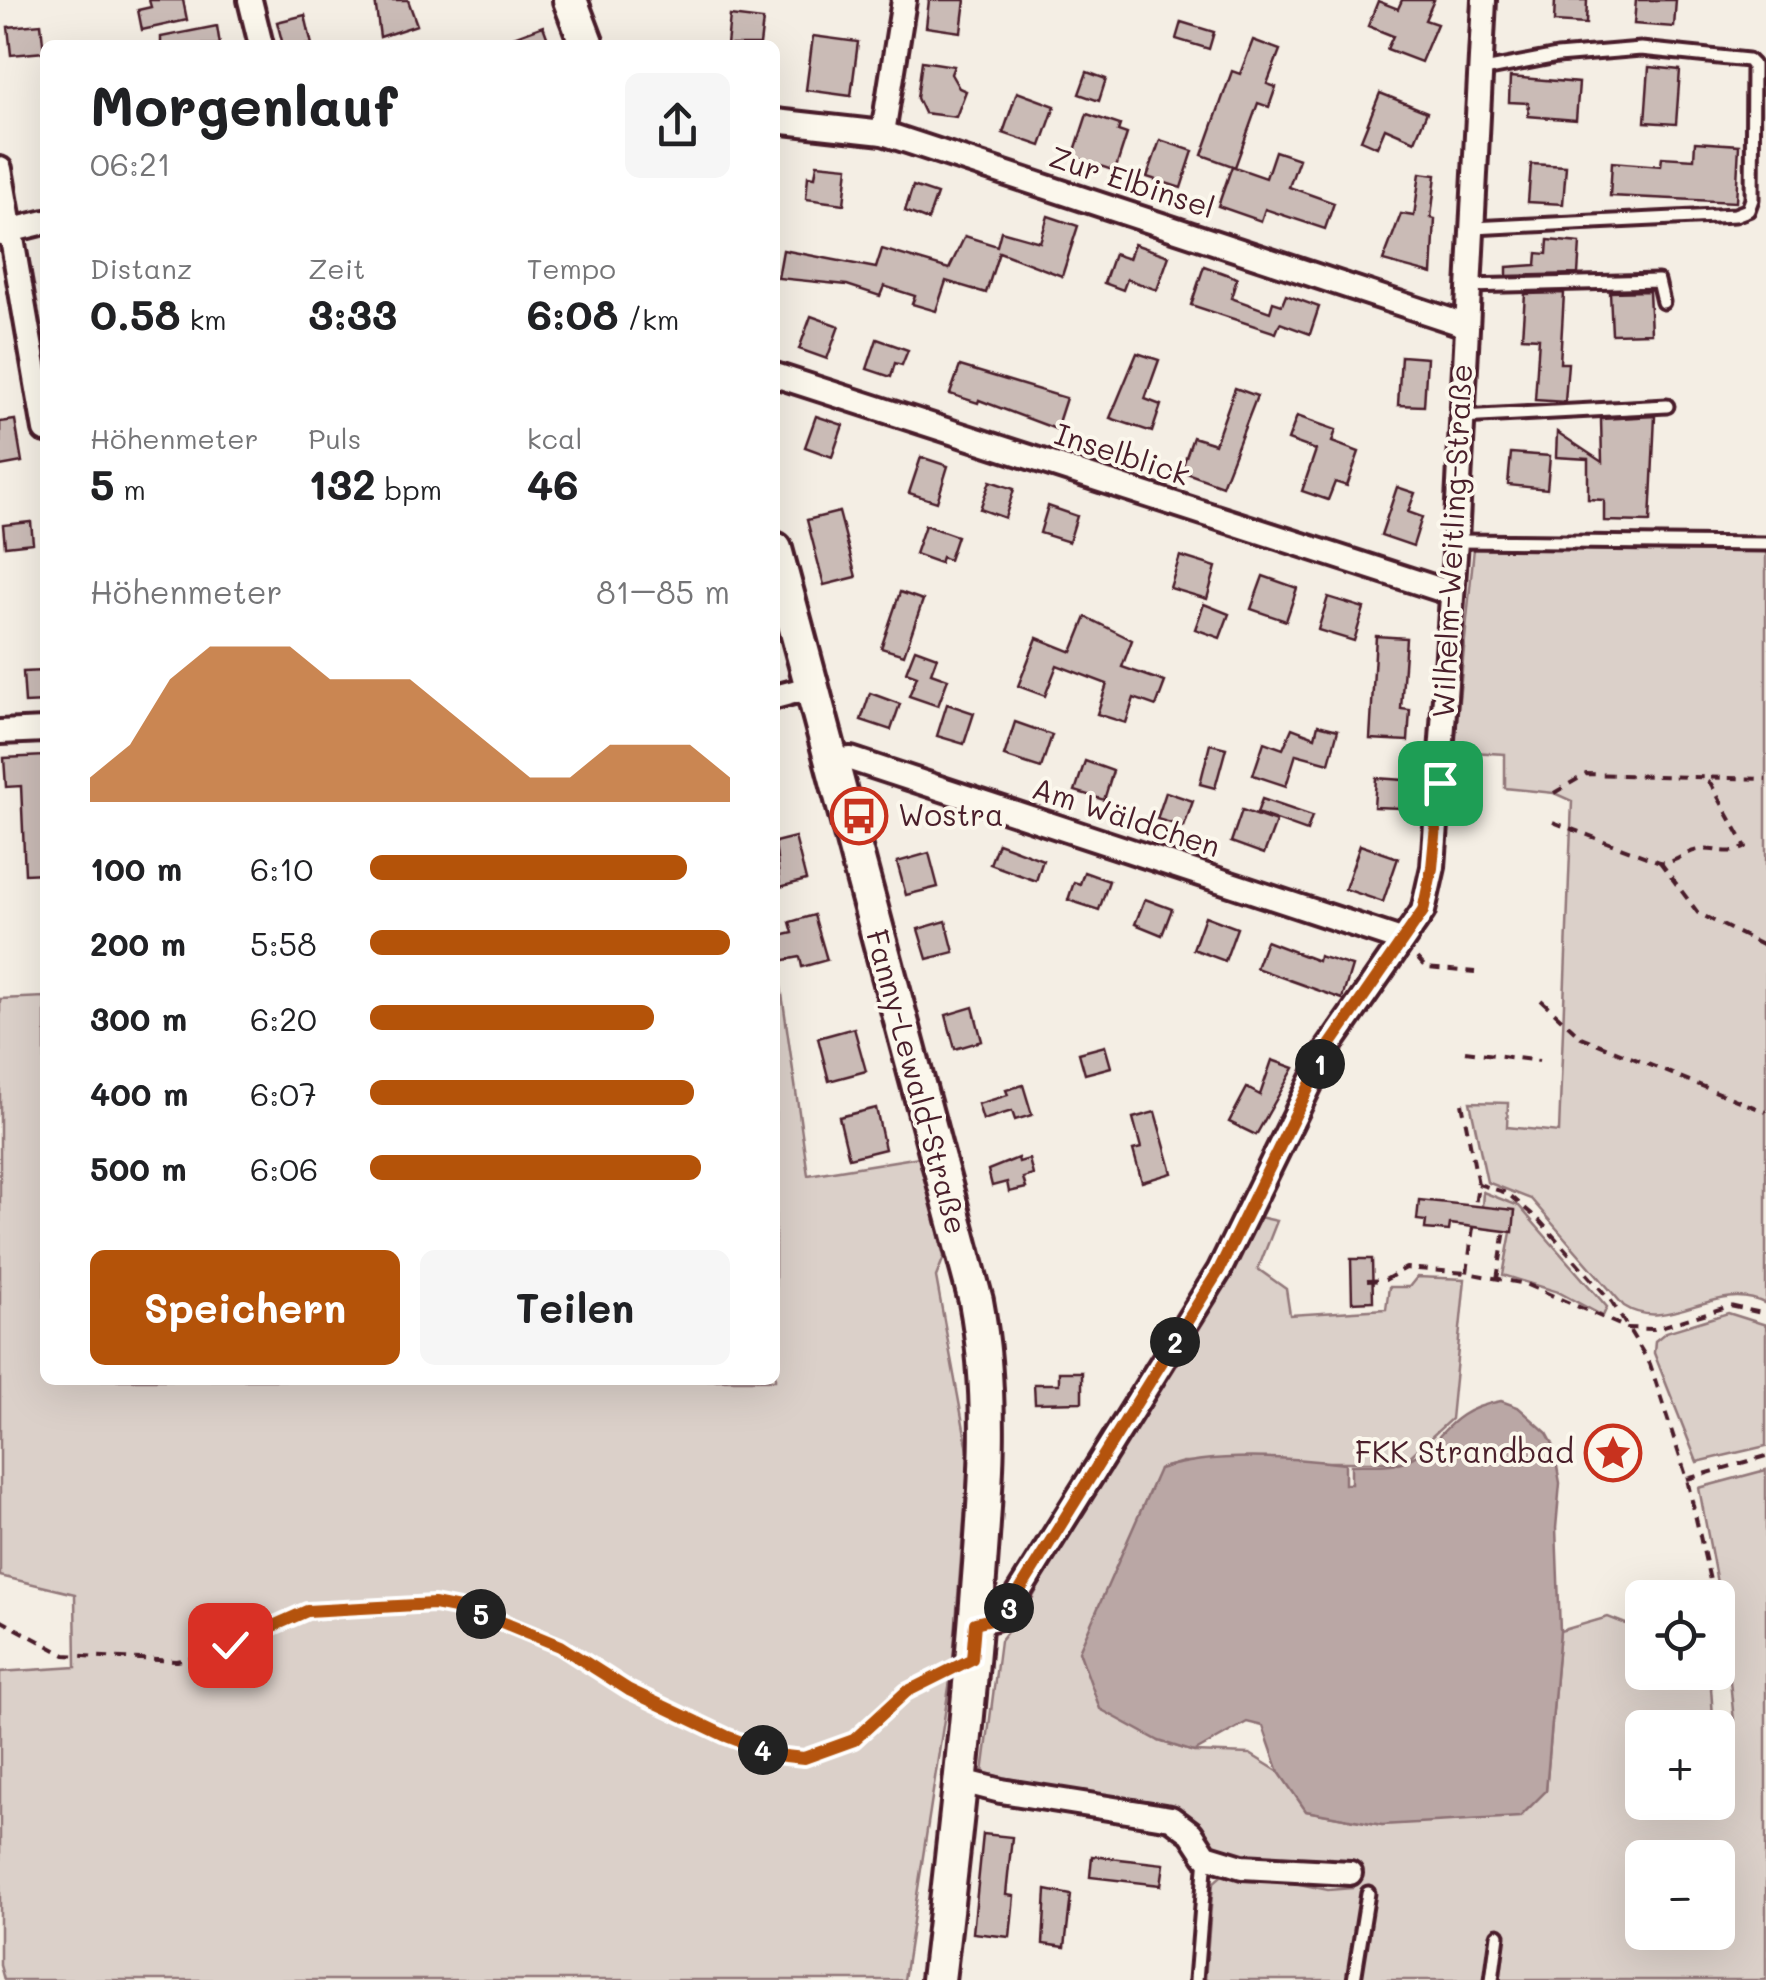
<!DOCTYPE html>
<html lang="de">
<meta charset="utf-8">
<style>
body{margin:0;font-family:Mali,sans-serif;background:#f6f6f6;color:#202124;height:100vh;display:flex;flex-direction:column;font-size:38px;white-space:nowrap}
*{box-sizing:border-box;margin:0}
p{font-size:32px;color:#757577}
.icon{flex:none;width:55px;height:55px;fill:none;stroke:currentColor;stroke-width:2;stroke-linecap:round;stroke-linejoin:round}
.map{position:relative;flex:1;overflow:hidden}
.sheet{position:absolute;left:40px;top:40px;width:740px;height:1345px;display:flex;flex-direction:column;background:#fff;border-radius:15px;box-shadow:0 10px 40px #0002}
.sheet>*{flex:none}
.buttons{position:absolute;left:1625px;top:1580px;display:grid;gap:20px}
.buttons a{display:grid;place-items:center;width:110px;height:110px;border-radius:15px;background:#fff;box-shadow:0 10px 40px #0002;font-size:50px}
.pin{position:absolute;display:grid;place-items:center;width:85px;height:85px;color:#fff;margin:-42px;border-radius:20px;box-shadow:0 5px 15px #0006}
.km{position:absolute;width:50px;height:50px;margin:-25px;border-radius:50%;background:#222;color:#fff;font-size:28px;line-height:50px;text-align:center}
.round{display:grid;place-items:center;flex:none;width:105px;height:105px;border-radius:15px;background:#f6f6f6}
.summary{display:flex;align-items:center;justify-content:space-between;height:170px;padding:0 50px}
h1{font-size:55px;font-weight:700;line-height:75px}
.metrics{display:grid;grid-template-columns:repeat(3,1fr);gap:15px;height:170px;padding:10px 50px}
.metrics div{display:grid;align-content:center}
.metrics b{font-size:42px;font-weight:700}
.metrics small{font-size:28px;font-weight:400}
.metrics p{font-size:28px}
.chart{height:280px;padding:20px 50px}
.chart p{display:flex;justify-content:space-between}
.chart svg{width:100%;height:180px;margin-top:10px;fill:#b45309;opacity:.7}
.cta{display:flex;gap:20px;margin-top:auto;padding:20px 50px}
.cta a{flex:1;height:115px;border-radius:15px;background:#b45309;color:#fff;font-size:40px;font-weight:700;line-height:115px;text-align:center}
.cta a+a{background:#f6f6f6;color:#202124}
ul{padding:0 50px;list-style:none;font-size:32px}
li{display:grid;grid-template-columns:160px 120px 1fr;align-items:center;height:75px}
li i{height:25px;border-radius:12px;background:#b45309}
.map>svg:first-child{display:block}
</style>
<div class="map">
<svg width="1766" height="1980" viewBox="0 0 1766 1980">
<rect width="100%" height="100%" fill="#f4eee4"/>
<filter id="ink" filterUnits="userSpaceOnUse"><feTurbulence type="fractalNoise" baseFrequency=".01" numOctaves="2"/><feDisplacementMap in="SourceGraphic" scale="20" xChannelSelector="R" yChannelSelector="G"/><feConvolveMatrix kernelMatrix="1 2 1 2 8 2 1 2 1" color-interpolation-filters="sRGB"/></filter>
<g filter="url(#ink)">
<g fill="#dbd0c9" stroke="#92787a" stroke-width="2.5" fill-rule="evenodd">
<path d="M 1474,548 L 1766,550 L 1766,1304 C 1717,1278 1669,1335 1624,1306 L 1531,1199 L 1487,1182 L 1470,1102 L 1508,1103 L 1507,1127 L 1559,1132 L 1572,801 L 1554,793 L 1505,788 L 1505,754 L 1454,751 Z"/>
<polygon points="781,987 808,1175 920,1157 944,1257 936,1277 969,1456 953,1661 904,1980 4,1980 0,1965 0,1672 76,1667 75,1594 0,1576 0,999 45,997 45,1380 775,1380 775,988"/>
<polygon points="1483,1192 1519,1206 1607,1307 1603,1316 1558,1292 1503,1275 1515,1211 1482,1207"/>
<path d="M 1259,1217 L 1277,1221 L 1258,1269 L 1286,1289 L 1290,1315 L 1386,1309 L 1389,1287 L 1409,1287 L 1417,1277 L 1465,1279 L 1451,1419 L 1404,1462 L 1183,1462 L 1159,1469 L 1159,1741 L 1194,1752 L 1250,1754 L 1279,1772 L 1307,1811 L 1382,1825 L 1546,1791 L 1560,1631 L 1608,1617 L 1642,1630 L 1642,1672 L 1710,1673 L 1713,1717 L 1734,1721 L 1724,1620 L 1699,1488 L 1766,1470 L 1766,1980 L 1205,1980 L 1213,1883 L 1229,1869 L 1328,1890 L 1353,1888 L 1211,1849 L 1178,1809 L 1106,1799 L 983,1773 L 1000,1641 L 1030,1603 L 1072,1522 L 1219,1290 ZM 1642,1728 L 1718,1728 L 1718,1802 L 1642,1802 ZM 1642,1858 L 1718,1858 L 1718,1932 L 1642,1932 Z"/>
<polygon points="1728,1313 1766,1325 1766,1446 1697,1462 1654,1353 1655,1341 1666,1332"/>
</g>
<path fill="#baa7a5" stroke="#8d7174" stroke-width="2.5" d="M 1501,1401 L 1518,1407 L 1547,1433 L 1553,1444 L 1560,1483 L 1556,1528 L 1560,1631 L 1546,1791 L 1520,1817 L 1382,1825 L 1306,1811 L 1279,1772 L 1263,1726 L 1247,1722 L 1194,1752 L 1159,1741 L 1100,1709 L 1079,1651 L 1159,1469 C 1214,1452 1288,1457 1345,1464 L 1345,1484 L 1351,1484 L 1351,1465 C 1369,1464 1391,1467 1407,1460 C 1446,1444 1441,1412 1501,1401 Z"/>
<g fill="#cabbb6" stroke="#4a1f2b" stroke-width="2.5">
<polygon points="149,0 183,0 187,20 142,30 138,10 151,7"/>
<polygon points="375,0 408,0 417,25 380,37"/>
<polygon points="929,0 965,0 961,32 926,27"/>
<polygon points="1402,0 1434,0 1425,20 1437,24 1421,62 1387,49 1393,36 1368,26 1378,1 1398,9"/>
<polygon points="1555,0 1587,0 1586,24 1554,22"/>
<polygon points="1636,0 1676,0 1674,27 1634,24"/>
<polygon points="305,15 312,45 283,45 277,22"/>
<polygon points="730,16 763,20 760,45 727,45"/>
<polygon points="1181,22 1214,32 1209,49 1176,39"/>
<polygon points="41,24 44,52 11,55 8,27"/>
<polygon points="217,26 220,45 161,45 161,37"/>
<polygon points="543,26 550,45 498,45 497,43"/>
<polygon points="813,36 858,42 851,96 806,90"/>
<polygon points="1253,40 1280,50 1267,84 1276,87 1269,107 1258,103 1235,167 1202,155 1232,71 1240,74"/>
<polygon points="922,61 954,66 951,74 959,88 966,91 956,117 924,113 917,98"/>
<polygon points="1649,67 1680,70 1676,124 1645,122"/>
<polygon points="1087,72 1106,79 1099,101 1079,94"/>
<polygon points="1510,77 1579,83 1576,120 1528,116 1529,103 1509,102"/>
<polygon points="1017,92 1055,106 1041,146 1003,133"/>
<polygon points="1380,93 1427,112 1415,141 1385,128 1377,147 1361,140"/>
<polygon points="1087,114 1120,125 1118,131 1127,134 1115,171 1073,157"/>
<polygon points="1160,140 1193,151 1181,188 1147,177"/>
<polygon points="1695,142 1739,145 1736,202 1610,196 1612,162 1661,166 1662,157 1694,159"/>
<polygon points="1275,151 1299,159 1289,187 1334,203 1325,229 1265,209 1261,221 1218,206 1232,166 1266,178"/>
<polygon points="817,164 848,167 844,204 806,199 808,176 815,177"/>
<polygon points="1531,164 1566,166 1563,204 1528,202"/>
<polygon points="1420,173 1436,175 1431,218 1435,219 1432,274 1383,261 1401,214 1414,216"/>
<polygon points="913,186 937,194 928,220 905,211"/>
<polygon points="1048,216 1078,226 1062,276 999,252 986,293 946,281 936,311 912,304 915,296 884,286 880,296 847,285 778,278 783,250 876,268 882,249 949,269 965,236 997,246 1001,231 1040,242"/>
<polygon points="1548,240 1580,243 1578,274 1507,276 1507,267 1536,265 1537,253 1547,254"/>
<polygon points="1134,244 1169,256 1157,290 1127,279 1123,290 1104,283 1114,254 1129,259"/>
<polygon points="1204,266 1237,278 1231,298 1270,312 1273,302 1282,305 1286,295 1319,307 1310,334 1280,323 1276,333 1191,305"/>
<polygon points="1649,291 1651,333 1612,334 1610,292"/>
<polygon points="1564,293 1560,363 1568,363 1565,402 1535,400 1539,338 1522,337 1525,294"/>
<polygon points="811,316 839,326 827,359 799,349"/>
<polygon points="877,339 908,350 902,365 895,363 891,377 867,369"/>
<polygon points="1137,353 1159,360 1145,399 1161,405 1152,432 1110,418"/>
<polygon points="1401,356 1427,358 1424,406 1398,405"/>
<polygon points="960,366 1066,398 1056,429 979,400 978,403 950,394"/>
<polygon points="1235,388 1257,396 1222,486 1181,471 1193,437 1215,444"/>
<polygon points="816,416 843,425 832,457 805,447"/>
<polygon points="1297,416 1336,430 1332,442 1359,452 1347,486 1335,482 1328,500 1302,491 1316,450 1288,440"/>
<polygon points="1655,416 1650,522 1604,521 1604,500 1588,499 1588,459 1556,457 1557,432 1602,462 1601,419"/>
<polygon points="15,420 22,462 0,466 0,422"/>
<polygon points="1511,453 1550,456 1547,489 1508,485"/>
<polygon points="921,457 948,466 937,502 909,493"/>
<polygon points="990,481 1014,489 1005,518 980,509"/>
<polygon points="1397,487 1415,493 1408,512 1422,517 1413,546 1381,535"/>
<polygon points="1048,506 1077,516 1069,542 1040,533"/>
<polygon points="839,512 856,577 824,585 807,520"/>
<polygon points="31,522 33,543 5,546 3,525"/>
<polygon points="925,525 957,536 949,560 942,557 940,563 915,554"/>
<polygon points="1180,556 1216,567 1207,599 1170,588"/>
<polygon points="1263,576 1297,588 1286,621 1251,609"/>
<polygon points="900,592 923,600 904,655 881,648"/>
<polygon points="1328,597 1364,608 1354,641 1318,630"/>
<polygon points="1204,604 1229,614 1220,638 1195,629"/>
<polygon points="1086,617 1132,640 1122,667 1165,682 1156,706 1134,698 1126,723 1097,714 1107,684 1057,665 1045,696 1018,686 1037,638 1072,652"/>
<polygon points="1376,636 1406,638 1401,709 1410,710 1408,741 1370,739"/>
<polygon points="915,649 937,657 931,673 948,679 938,706 909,696 917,676 906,672"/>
<polygon points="44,671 45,702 25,703 23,672"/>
<polygon points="870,693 900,704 891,730 861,720"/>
<polygon points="947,704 974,713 964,744 937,736"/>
<polygon points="1015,722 1052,735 1041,768 1004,756"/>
<polygon points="1318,725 1338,730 1329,763 1296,754 1286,786 1253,775 1264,742 1283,749 1292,728 1315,737"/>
<polygon points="1210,744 1226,748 1215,788 1200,784"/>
<polygon points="45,756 45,873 25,874 21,786 6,787 4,758"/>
<polygon points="1085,761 1113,771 1104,800 1075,791"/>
<polygon points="1376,778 1404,780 1402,808 1374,807"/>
<polygon points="1166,792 1193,801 1184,827 1157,819"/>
<polygon points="1262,799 1312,816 1307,831 1257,813"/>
<polygon points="1242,810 1276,822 1264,854 1231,842"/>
<polygon points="795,837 806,880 780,887 775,842"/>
<polygon points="998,843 1043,860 1036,881 990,864"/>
<polygon points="1360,845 1398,858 1383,902 1345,889"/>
<polygon points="929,853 938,887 906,895 897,862"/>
<polygon points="1084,872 1109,881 1099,910 1068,900 1074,882 1080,884"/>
<polygon points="1145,899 1172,909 1162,935 1135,924"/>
<polygon points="814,915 827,960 802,967 800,957 775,962 775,937 793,933 790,922"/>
<polygon points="1205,916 1237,928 1225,961 1193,949"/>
<polygon points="946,921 954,952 927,959 918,929"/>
<polygon points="1266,941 1318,961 1319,956 1352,966 1342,999 1256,968"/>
<polygon points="973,1007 982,1041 955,1049 946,1015"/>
<polygon points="854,1028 866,1071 829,1081 818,1038"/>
<polygon points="1105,1046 1111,1067 1085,1074 1079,1053"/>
<polygon points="1272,1060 1294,1068 1256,1135 1229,1122 1247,1088 1260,1095"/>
<polygon points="1023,1085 1032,1115 1015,1120 1012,1111 983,1120 978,1104 1008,1095 1006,1090"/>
<polygon points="876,1108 885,1149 849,1158 839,1117"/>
<polygon points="1155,1112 1172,1173 1142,1182 1133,1150 1141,1148 1133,1118"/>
<polygon points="1018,1158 1019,1162 1029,1159 1033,1175 1023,1178 1026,1188 1009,1192 1007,1182 992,1186 988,1170"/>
<polygon points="1419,1200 1515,1210 1513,1232 1450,1224 1449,1231 1425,1229 1426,1221 1417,1220"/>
<polygon points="1351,1259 1372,1259 1373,1301 1352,1302"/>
<polygon points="1059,1372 1082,1372 1082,1402 1035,1403 1034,1384 1059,1384"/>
<polygon points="983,1834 1012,1837 1006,1895 1014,1896 1010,1937 973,1933"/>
<polygon points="1092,1856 1164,1864 1161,1885 1090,1877"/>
<polygon points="1046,1890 1071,1895 1065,1947 1043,1944"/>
</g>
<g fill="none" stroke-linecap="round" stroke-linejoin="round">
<g stroke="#4a1f2b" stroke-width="19">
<g id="lane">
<polyline points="1473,228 1735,215 1748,210 1752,199 1753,65 1748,60 1641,49 1557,56 1479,71"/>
<polyline points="1467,286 1658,281 1663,302"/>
<polyline points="1461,417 1667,406"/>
<polyline points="1456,541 1766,544"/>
<polyline points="1196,1980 1206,1856"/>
<polyline points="1354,1980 1368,1893"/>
<polyline points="1492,1980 1498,1935"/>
</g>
</g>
<g stroke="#4a1f2b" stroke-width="30">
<g id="street">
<polyline points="250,0 261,45"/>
<polyline points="775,121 883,133 1465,325"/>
<polyline points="883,133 904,0"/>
<polyline points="0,169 45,430"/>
<polyline points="0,233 45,222"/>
<polyline points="775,375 1451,593"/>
<polyline points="775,697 812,687"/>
<polyline points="0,732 45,730"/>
<polyline points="831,761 851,759 1401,940"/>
<polyline points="975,1623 1004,1616 1219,1271 1328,1048 1423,911 1433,867 1456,541 1484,0"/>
<polyline points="962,1781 1001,1791 1171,1818 1191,1833 1206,1856 1242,1867 1350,1873"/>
</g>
</g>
<g stroke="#4a1f2b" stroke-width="40">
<g id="secondary">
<polyline points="570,0 587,45"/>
<path d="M 775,549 L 976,1301 C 995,1403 985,1500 977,1603 C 967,1729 953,1854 938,1980"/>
</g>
</g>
<g stroke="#4a1f2b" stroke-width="4" stroke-dasharray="10 8" stroke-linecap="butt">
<polyline points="1554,793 1586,774 1766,779"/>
<path d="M 1553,822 L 1660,862 C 1677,864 1682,853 1698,850 C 1716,847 1728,857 1746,847 L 1711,784 L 1700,777"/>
<polyline points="1660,862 1698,913 1766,947"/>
<polyline points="1417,958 1426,968 1475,972"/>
<polyline points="1541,1000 1581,1037 1766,1112"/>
<polyline points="1465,1051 1539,1061"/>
<polyline points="1462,1103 1478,1184 1475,1206"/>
<polyline points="1478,1184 1507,1193 1540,1221 1612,1302 1650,1364 1687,1479 1714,1598"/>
<polyline points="1473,1227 1467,1273 1526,1284 1627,1328 1654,1329 1730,1306 1766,1314"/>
<polyline points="1497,1279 1505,1230"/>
<polyline points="1367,1281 1385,1280 1406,1268 1467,1273"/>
<polyline points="1687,1479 1766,1456"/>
<polyline points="1718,1614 1718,1618"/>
<polyline points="0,1620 65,1655 177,1661 208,1655 307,1611 433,1604 480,1613 561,1645 629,1690 726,1736 776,1755 804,1757 855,1740 906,1692 945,1672"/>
</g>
<use href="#lane" stroke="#fbf7ec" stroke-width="11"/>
<use href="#street" stroke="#fbf7ec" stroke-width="22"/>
<use href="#secondary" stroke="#fbf7ec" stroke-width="32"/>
</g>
</g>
<g fill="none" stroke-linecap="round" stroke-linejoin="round" filter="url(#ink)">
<g stroke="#fff" stroke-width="20">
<polyline id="route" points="230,1645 307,1611 434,1604 480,1613 560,1646 629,1690 726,1736 776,1755 804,1758 854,1740 906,1692 972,1659 975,1623 1004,1616 1219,1270 1328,1048 1423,911 1432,868 1440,783"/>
</g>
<use href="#route" stroke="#b45309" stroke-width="12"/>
</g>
<defs>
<g id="bus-ring" transform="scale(2.875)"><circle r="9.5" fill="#fbf7ec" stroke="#c8321e" stroke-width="1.5"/><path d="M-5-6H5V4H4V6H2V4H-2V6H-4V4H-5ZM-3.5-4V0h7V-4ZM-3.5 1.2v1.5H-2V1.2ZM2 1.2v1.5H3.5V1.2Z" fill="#c8321e"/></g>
<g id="sight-ring" transform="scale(2.875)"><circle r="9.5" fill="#fbf7ec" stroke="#c8321e" stroke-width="1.5"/><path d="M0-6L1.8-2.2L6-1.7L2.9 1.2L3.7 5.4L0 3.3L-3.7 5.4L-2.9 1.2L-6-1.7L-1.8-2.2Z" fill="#c8321e"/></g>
</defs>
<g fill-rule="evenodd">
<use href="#bus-ring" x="859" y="816"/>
<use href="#sight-ring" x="1613" y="1453"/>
</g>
<g text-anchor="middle" stroke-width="8" stroke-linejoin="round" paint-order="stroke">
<g font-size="30" fill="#4a1f2b" stroke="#fbf7ec">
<text transform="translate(1132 183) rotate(18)" y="10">Zur Elbinsel</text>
<text transform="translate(1122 455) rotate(18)" y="10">Inselblick</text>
<text transform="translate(1453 541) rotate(-87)" y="10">Wilhelm-Weitling-Straße</text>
<text transform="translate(1126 818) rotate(18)" y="10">Am Wäldchen</text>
<text transform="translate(916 1082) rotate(75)" y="10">Fanny-Lewald-Straße</text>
</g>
<g font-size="30" fill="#4a1f2b" stroke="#fbf7ec" text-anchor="start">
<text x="898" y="826">Wostra</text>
<text x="1574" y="1463" text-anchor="end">FKK Strandbad</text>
</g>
</g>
</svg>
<div class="buttons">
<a><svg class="icon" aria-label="locate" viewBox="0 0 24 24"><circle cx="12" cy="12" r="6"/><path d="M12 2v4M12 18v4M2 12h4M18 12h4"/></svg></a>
<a>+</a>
<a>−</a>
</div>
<div class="pin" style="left:1440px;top:783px;background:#1e9e55"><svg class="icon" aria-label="arrive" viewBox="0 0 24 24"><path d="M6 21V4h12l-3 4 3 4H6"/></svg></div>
<div class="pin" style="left:230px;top:1645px;background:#d93025"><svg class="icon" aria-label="check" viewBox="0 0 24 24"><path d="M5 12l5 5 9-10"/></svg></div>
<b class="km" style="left:1320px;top:1064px">1</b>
<b class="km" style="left:1175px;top:1342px">2</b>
<b class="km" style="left:1009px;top:1608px">3</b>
<b class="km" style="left:763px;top:1750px">4</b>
<b class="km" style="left:481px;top:1614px">5</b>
<section class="sheet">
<div class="summary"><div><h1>Morgenlauf</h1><p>06:21</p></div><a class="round"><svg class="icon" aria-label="share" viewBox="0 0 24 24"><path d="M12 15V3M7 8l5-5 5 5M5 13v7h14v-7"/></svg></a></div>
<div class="metrics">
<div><p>Distanz</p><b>0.58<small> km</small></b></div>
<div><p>Zeit</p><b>3:33</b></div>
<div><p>Tempo</p><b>6:08<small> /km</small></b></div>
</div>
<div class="metrics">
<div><p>Höhenmeter</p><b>5<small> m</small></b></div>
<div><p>Puls</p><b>132<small> bpm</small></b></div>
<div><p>kcal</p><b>46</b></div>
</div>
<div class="chart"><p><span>Höhenmeter</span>81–85 m</p>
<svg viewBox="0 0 160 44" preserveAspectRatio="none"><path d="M0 44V38L10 30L20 14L30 6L40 6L50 6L60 14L70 14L80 14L90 22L100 30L110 38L120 38L130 30L140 30L150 30L160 38V44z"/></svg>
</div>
<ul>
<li><b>100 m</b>6:10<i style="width:88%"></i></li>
<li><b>200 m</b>5:58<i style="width:100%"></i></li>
<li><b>300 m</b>6:20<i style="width:79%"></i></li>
<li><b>400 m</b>6:07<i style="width:90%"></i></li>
<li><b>500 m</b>6:06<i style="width:92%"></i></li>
</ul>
<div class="cta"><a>Speichern</a><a>Teilen</a></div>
</section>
</div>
